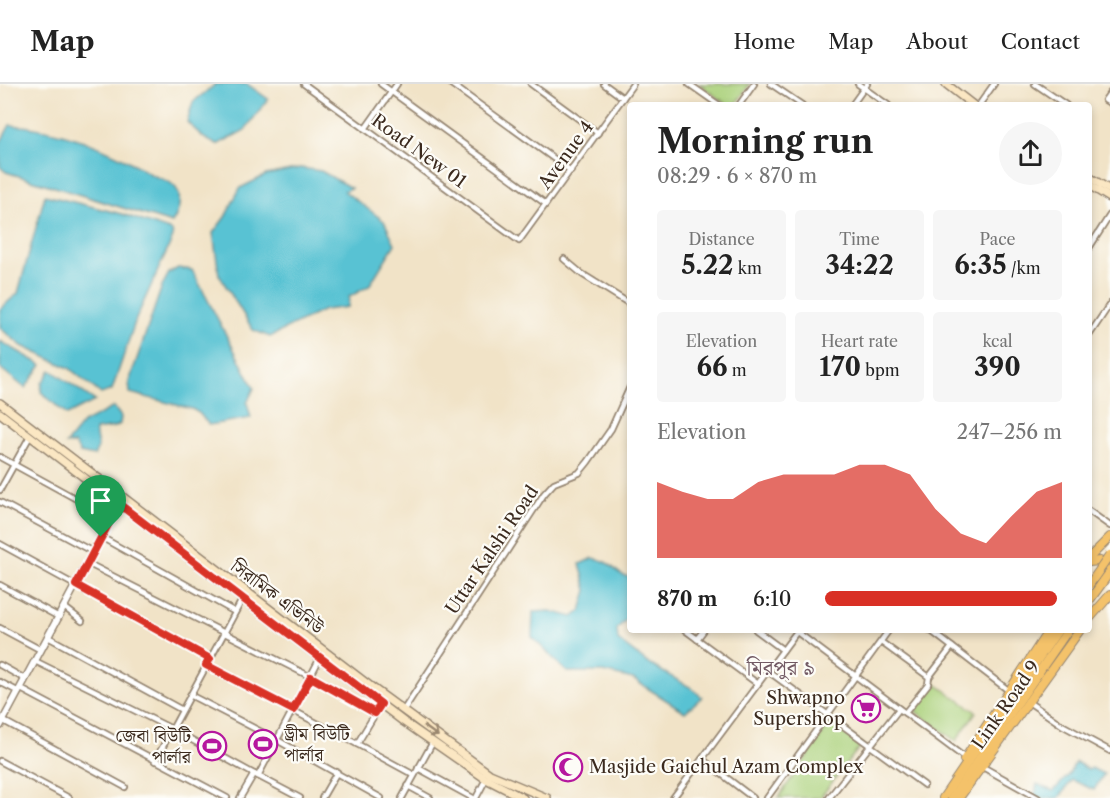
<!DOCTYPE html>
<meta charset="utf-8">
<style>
body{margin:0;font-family:"Libre Caslon Text","Noto Serif Bengali",serif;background:#f6f6f6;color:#222;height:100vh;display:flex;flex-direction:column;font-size:22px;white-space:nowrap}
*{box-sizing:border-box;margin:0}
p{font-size:20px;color:#767676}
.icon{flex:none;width:33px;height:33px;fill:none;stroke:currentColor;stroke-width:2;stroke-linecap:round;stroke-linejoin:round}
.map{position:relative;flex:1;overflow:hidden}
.details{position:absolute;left:627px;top:18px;width:465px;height:531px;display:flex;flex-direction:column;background:#fff;border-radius:6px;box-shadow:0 3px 9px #0003}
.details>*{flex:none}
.pin{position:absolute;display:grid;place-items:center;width:51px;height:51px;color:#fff;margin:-62px -26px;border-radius:50% 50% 50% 0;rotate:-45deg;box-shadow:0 0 6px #0007}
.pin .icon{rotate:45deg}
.round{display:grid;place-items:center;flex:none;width:63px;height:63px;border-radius:32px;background:#f6f6f6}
.summary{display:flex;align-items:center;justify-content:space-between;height:102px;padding:0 30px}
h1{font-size:33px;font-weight:800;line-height:45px}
.figures{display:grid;grid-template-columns:repeat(3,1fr);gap:9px;height:102px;padding:6px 30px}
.figures div{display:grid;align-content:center;border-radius:6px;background:#f6f6f6;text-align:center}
.figures b{font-size:26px;font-weight:800}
.figures small{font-size:16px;font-weight:400}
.figures p{font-size:16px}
.chart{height:168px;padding:12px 30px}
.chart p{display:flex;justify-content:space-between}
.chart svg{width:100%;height:108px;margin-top:6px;fill:#d93025;opacity:.7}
ul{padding:0 30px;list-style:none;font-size:20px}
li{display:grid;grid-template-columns:96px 72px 1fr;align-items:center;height:45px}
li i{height:15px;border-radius:8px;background:#d93025}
header{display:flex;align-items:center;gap:36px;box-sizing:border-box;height:84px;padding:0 30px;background:#fff;border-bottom:2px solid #e0e0e0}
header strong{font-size:28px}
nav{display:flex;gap:33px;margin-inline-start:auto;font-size:21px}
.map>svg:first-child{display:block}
</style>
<header>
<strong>Map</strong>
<nav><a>Home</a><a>Map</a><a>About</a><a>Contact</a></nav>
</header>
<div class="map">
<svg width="1110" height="714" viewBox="0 0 1110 714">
<rect width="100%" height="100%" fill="#fdfcf7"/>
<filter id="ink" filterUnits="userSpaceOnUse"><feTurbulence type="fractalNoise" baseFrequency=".0167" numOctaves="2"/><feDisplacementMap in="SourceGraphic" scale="12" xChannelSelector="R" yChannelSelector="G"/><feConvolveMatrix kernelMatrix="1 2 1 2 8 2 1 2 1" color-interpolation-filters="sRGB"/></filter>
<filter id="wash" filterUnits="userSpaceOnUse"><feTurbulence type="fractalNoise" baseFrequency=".008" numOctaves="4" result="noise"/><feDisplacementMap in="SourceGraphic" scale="24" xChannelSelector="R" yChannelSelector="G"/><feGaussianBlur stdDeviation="1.35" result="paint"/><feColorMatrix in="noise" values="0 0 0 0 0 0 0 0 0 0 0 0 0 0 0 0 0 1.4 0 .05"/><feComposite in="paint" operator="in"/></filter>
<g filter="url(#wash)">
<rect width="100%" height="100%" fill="#f1e3c7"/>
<g fill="#abd17b" stroke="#737e4c" stroke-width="1.5">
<polygon points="699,0 750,0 735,21 728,21"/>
<polygon points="936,600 976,628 956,657 915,627"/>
<polygon points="832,636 862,660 820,714 778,714"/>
</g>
<g fill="#58c2d3" stroke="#4a7678" stroke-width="1.5">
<polygon points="216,0 247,0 268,15 245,46 217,61 204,54 187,38 193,18"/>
<path d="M 10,41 C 59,44 110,64 152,91 C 158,94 168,96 173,101 C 184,110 179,129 172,139 L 6,88 L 0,83 L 0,59 Z"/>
<polygon points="300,84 321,87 351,104 344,107 384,137 395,160 369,202 349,213 348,223 324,226 270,253 253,246 219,191 213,149 225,133 240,104 266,91"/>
<polygon points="45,111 122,130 172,147 173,153 136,235 112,306 101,310 69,284 22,262 0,244 0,225 18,209"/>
<polygon points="178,184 192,186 254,304 247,319 251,334 209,341 199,329 192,325 130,309 129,298 162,202 169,189"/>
<polygon points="0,257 42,281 25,304 0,284"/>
<polygon points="51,286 95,317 67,331 41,308 42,299"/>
<polygon points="114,323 121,333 120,340 115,343 95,346 98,364 94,372 80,369 75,360 66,360 83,339"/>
<path d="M 593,474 C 615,477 613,491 630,493 L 630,531 L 617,545 L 618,556 L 649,580 L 690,603 L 702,613 L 685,628 L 633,595 L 603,588 L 567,588 L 532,553 L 533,528 L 550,527 L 573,533 L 581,527 L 587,506 L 580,480 Z"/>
<polygon points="1076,678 1089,686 1091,684 1104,690 1094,706 1072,696 1059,714 1034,714 1037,700 1053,707 1067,693"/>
</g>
</g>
<g filter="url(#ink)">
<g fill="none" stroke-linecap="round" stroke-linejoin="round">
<g stroke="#968672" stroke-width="8">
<g id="minor">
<polyline points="304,0 519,157 633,0"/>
<polyline points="381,0 546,120"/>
<polyline points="451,0 571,87"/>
<polyline points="531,0 598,49"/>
<polyline points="604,0 623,14"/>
<polyline points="689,0 719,21"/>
<polyline points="771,0 802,21"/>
<polyline points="858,0 888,21"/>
<polyline points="1035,0 1066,21"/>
<polyline points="1110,9 1105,16 1110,19"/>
<polyline points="739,21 754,0"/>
<polyline points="852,21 867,0"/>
<polyline points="979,21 994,0"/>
<polyline points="365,45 397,0"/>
<polyline points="1089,164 1110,131"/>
<polyline points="564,175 582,190 630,220"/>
<polyline points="1090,250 1110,220"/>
<polyline points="0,373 111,434"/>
<polyline points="0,406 30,352"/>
<polyline points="0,418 93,468"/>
<polyline points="1089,427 1110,442"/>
<polyline points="101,453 235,528"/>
<polyline points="0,460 210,575"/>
<polyline points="87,479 311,593 375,629"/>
<polyline points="0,501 59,533"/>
<polyline points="64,523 82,537"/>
<polyline points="0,544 41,566"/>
<polyline points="685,546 758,600"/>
<polyline points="756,546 783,566"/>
<polyline points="930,546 1008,606"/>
<polyline points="797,548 965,674"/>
<polyline points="48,553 182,626"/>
<polyline points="697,555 704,546"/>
<polyline points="881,558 929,593 928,600 905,629"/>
<polyline points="35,577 172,645 254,690"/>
<polyline points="0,581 25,595"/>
<polyline points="206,581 357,660 381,620"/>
<polyline points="768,587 924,701"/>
<polyline points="929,593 952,563"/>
<polyline points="0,598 19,608"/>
<polyline points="21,605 227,714"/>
<polyline points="190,611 277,656 381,714"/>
<polyline points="1027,617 1062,641 1110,667"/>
<polyline points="403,627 544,410 554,399 579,389 588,378 611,345 630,303"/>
<polyline points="0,635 125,703"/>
<polyline points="357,660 414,691"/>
<polyline points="702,675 753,714"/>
<polyline points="0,677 69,714"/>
<polyline points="155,677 243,514"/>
<polyline points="981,682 1038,714"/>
<polyline points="418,684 473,714"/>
<polyline points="258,692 300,714"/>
<polyline points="408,702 430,714"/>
<polyline points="240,714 254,690 258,692 320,574"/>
<polyline points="322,714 337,688"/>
<polyline points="402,714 433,658"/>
<polyline points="476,714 486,695"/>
<polyline points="673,714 798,546"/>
<polyline points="767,714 889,546"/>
<polyline points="829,714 899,625"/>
</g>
</g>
<g stroke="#968672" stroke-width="9">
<polyline id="tertiary" points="0,642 119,420"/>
</g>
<g stroke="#968672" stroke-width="10">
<g id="secondary">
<polyline points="946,0 973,21"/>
<polyline points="1089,93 1110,106"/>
<polyline points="1089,101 1110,114"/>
<polyline points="0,319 374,605 490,690 547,714"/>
<polyline points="0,329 404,638 486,695 523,714"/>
</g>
</g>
<g stroke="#968672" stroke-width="10">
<g id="primary">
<polyline points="1089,474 1110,453"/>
<polyline points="1089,478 1100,477 1110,484"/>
<polyline points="1089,517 1110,488"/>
<polyline points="1089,535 1110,511"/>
<polyline points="964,676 1049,546"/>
<polyline points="943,714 1058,546"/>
<polyline points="952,714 1068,546"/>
<polyline points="959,714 1080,546"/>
</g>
</g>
<use href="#minor" stroke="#fff" stroke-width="4.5"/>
<use href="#tertiary" stroke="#fff" stroke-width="6"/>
<use href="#secondary" stroke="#fbe7c3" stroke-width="7"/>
<use href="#primary" stroke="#f4c26a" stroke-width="8"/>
<g stroke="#968672" stroke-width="10" stroke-linecap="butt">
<polyline id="primary-bridge" points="1089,501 1110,471"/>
</g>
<use href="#primary-bridge" stroke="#f4c26a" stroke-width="8"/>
</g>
<defs><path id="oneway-shaft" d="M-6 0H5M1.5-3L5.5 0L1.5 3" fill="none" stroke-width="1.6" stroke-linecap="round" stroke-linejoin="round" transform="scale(1.5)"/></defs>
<use stroke="#9b8870" href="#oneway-shaft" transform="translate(431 647) rotate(36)"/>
</g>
<g fill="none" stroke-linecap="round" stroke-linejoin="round" filter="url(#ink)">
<g stroke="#fff" stroke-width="12">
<polygon id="route" points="119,420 381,620 375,629 311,593 293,626 206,581 210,575 76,501"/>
</g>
<use href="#route" stroke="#d93025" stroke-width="8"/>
</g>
<defs>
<g id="supermarket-ring" transform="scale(1.5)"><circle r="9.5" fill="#fdfcf7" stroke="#b5179e" stroke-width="1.5"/><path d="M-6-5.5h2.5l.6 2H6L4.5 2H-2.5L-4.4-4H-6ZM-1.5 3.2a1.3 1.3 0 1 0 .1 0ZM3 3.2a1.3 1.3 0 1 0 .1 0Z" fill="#b5179e"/></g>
<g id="stadium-ring" transform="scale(1.5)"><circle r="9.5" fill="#fdfcf7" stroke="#b5179e" stroke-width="1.5"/><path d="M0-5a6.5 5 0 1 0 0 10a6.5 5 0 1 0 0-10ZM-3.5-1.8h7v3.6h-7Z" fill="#b5179e"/></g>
<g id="mosque-ring" transform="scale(1.5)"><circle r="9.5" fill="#fdfcf7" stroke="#b5179e" stroke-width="1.5"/><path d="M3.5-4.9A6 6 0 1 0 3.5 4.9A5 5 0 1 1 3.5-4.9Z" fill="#b5179e"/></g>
</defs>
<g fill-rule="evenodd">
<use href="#supermarket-ring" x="866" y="624"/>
<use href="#stadium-ring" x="263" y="660"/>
<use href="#stadium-ring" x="212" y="662"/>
<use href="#mosque-ring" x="568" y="683"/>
</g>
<g text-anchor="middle" stroke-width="4.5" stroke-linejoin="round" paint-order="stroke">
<g font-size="18" fill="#3b2a1e" stroke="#fdfcf7">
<text transform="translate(419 67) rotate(36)" y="6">Road New 01</text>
<text transform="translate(566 71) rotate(-54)" y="6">Avenue 4</text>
<text transform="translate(492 466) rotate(-56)" y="6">Uttar Kalshi Road</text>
<text transform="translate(277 513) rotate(37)" y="6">সিরামিক এভিনিউ</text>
<text transform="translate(1006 621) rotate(-55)" y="6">Link Road 9</text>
</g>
<g font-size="18" fill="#3b2a1e" stroke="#fdfcf7" text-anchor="end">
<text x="845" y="620">Shwapno<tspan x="845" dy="21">Supershop</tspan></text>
<text x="284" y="656" text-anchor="start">ড্রীম বিউটি<tspan x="284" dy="21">পার্লার</tspan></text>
<text x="191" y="658">জেবা বিউটি<tspan x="191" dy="21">পার্লার</tspan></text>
<text x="589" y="689" text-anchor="start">Masjide Gaichul Azam Complex</text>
</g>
<g font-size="21" fill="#725a64" stroke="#fdfcf7">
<text x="781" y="591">মিরপুর ৯</text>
</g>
</g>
</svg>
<div class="pin" style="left:101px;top:453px;background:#1e9e55"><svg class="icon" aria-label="arrive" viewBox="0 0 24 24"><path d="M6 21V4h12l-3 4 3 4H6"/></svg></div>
<section class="details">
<div class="summary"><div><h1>Morning run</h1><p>08:29 · 6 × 870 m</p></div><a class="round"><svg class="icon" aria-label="share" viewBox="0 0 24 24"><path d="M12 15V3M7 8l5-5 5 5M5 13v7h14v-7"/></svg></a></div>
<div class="figures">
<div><p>Distance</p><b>5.22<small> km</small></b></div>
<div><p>Time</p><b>34:22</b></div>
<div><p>Pace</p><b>6:35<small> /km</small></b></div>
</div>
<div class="figures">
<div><p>Elevation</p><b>66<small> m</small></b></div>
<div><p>Heart rate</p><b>170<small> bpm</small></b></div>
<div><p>kcal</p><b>390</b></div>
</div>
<div class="chart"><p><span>Elevation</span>247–256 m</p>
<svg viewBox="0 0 160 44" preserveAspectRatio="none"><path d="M0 44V13L10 17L20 20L30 20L40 13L50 10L60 10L70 10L80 6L90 6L100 10L110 24L120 34L130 38L140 27L150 17L160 13V44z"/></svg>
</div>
<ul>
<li><b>870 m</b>6:10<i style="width:98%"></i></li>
</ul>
</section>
</div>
